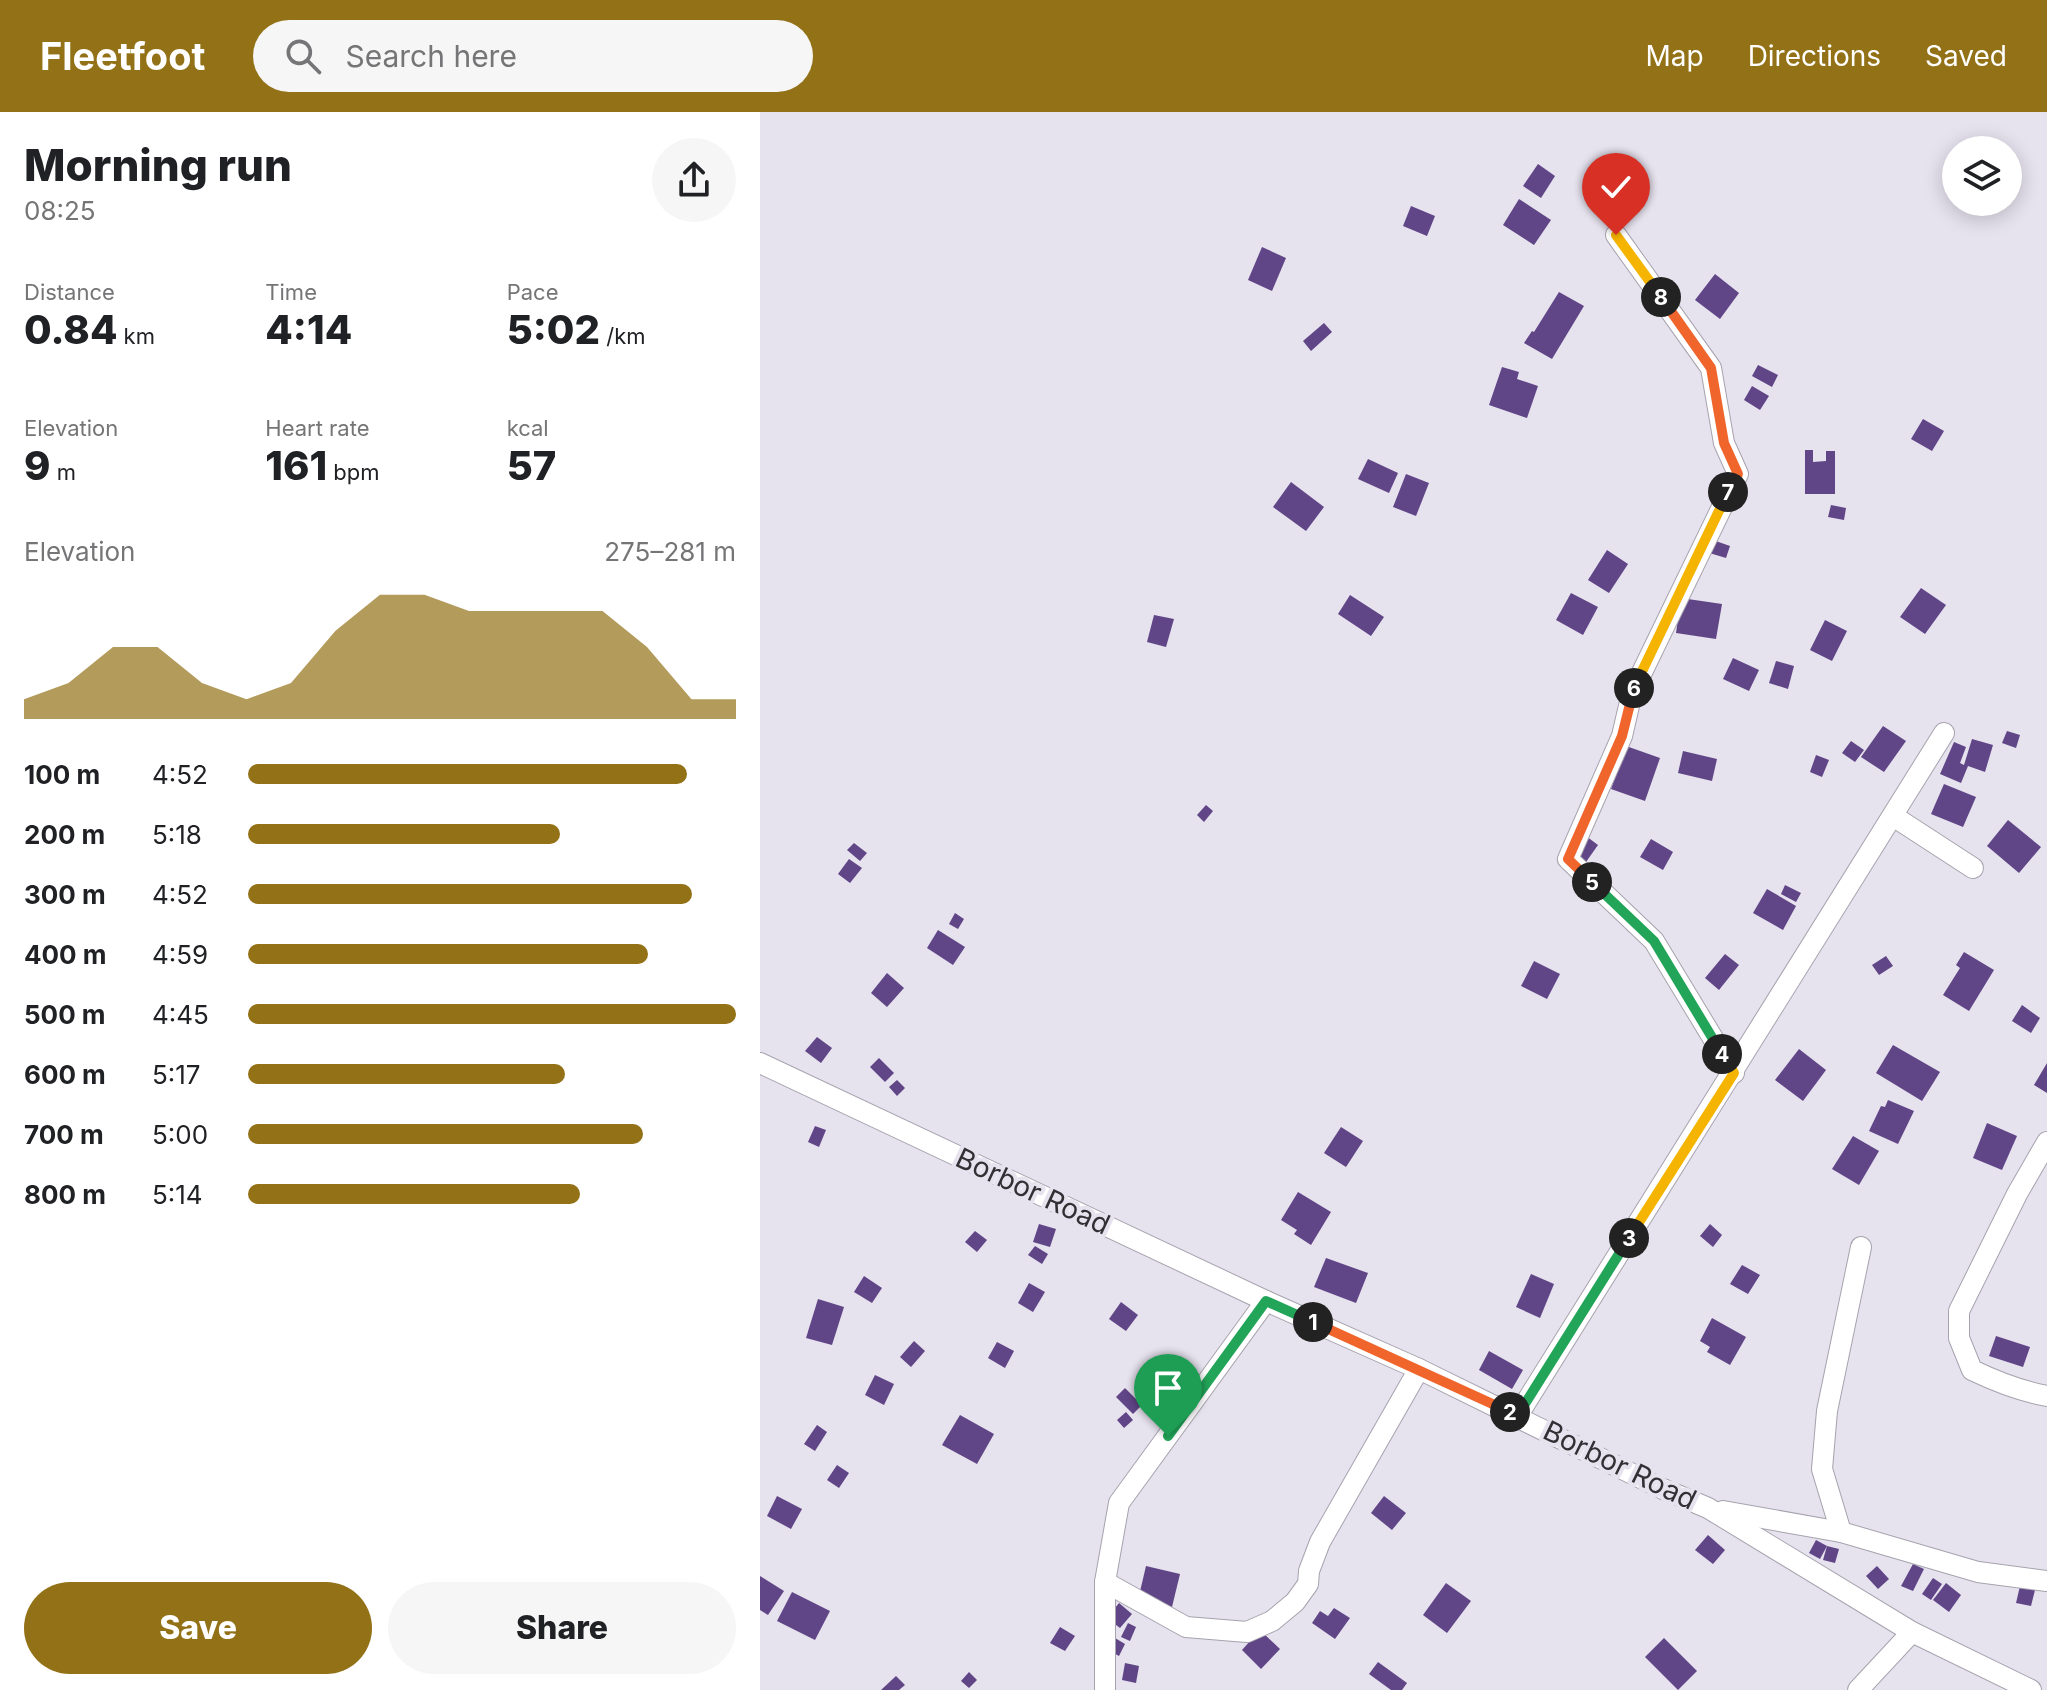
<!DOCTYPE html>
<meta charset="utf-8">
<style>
body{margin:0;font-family:Inter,sans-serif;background:#f6f6f6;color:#202124;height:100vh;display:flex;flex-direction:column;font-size:30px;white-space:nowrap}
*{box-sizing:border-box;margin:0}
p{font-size:26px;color:#757577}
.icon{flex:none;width:44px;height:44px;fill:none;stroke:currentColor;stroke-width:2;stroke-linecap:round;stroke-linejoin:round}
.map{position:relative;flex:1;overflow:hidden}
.side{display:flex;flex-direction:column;background:#fff;width:760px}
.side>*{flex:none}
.buttons{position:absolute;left:1182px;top:24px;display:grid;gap:16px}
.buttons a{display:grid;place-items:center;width:80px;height:80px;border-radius:50%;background:#fff;box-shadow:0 4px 20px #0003;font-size:40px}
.pin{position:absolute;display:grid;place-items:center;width:68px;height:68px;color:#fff;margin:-82px -34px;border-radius:50% 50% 50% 0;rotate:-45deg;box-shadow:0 0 8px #0007}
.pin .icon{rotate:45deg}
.km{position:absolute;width:40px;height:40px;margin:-20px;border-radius:50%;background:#222;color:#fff;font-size:22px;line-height:40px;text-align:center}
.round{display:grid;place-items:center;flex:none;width:84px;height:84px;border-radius:42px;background:#f6f6f6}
.summary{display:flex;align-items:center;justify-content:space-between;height:136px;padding:0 24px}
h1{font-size:44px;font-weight:800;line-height:60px}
.stats{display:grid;grid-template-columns:repeat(3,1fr);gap:12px;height:136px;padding:8px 24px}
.stats div{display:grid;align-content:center}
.stats b{font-size:40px;font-weight:800}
.stats small{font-size:22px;font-weight:400}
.stats p{font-size:22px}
.chart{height:224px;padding:16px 24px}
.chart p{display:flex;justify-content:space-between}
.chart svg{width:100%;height:144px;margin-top:8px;fill:#927117;opacity:.7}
.cta{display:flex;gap:16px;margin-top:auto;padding:16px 24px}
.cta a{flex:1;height:92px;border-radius:48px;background:#927117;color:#fff;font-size:32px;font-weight:800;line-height:92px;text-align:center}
.cta a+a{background:#f6f6f6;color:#202124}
ul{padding:0 24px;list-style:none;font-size:26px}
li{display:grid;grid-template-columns:128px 96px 1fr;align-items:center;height:60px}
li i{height:20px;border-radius:10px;background:#927117}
header{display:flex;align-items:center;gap:48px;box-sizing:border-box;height:112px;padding:0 40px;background:#927117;color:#fff}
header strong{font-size:38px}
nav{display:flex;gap:44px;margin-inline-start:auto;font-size:28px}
.search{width:560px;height:72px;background:#f6f6f6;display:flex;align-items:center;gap:20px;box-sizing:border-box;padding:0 28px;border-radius:44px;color:#757577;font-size:30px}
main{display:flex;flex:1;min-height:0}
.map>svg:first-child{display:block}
</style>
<header>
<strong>Fleetfoot</strong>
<div class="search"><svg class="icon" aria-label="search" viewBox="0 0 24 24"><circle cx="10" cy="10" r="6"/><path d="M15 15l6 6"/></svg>Search here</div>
<nav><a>Map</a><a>Directions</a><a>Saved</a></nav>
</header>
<main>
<section class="side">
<div class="summary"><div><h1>Morning run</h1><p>08:25</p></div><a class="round"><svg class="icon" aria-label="share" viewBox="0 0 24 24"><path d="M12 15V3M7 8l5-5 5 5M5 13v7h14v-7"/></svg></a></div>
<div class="stats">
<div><p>Distance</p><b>0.84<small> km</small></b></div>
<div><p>Time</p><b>4:14</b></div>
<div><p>Pace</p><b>5:02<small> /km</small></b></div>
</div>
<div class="stats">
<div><p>Elevation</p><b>9<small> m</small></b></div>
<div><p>Heart rate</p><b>161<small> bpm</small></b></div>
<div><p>kcal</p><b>57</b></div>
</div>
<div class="chart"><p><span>Elevation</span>275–281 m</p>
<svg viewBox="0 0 160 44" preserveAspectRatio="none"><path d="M0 44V38L10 33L20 22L30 22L40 33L50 38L60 33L70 17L80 6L90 6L100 11L110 11L120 11L130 11L140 22L150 38L160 38V44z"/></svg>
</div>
<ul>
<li><b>100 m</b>4:52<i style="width:90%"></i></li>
<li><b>200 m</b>5:18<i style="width:64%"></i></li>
<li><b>300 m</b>4:52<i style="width:91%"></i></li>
<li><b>400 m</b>4:59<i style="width:82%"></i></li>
<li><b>500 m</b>4:45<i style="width:100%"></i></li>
<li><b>600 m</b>5:17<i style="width:65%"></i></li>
<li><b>700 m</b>5:00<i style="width:81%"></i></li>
<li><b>800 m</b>5:14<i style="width:68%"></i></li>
</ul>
<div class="cta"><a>Save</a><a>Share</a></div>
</section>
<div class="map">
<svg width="1287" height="1578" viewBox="0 0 1287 1578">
<rect width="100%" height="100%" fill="#e6e2ee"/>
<g fill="#604587">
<polygon points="778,52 795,64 781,86 763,74"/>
<polygon points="759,87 791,108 774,133 743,113"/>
<polygon points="651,94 675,104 667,124 643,114"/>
<polygon points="502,135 526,146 512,179 488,168"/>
<polygon points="955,162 979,181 960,207 935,188"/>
<polygon points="799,180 824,194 792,247 764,231 772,219 774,220"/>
<polygon points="564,211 572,220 551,239 543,229"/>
<polygon points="998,253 1018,263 1012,275 992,264"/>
<polygon points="742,255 759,260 757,267 778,274 767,306 729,293"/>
<polygon points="992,274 1009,284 1000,298 984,288"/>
<polygon points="1163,307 1184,319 1172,339 1151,327"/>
<polygon points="1045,338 1053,338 1053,350 1066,349 1066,339 1075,339 1075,382 1045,382"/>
<polygon points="608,347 638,361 629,381 598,367"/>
<polygon points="646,362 669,371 656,404 633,395"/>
<polygon points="531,370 564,395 546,419 513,395"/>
<polygon points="1071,393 1086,396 1084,408 1068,405"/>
<polygon points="950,427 970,434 966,446 946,440"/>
<polygon points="847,438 868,452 849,481 828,468"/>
<polygon points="1161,476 1186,493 1165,522 1140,505"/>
<polygon points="811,481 838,495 823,523 796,508"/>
<polygon points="590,483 624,505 611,524 578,502"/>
<polygon points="921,486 962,492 956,527 916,521"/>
<polygon points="394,503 414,507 406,535 387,530"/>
<polygon points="1065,508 1087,519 1072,549 1050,538"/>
<polygon points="973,546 999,558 989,579 963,567"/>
<polygon points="1016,549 1034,554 1028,577 1009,571"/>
<polygon points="1123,614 1146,629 1124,660 1101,645"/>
<polygon points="1247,619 1260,623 1256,636 1242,631"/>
<polygon points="1212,627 1233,633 1225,660 1208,654 1201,671 1180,662 1194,630 1206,635 1200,651 1204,653"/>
<polygon points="1091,629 1104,638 1095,650 1082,641"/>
<polygon points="866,634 900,646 885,689 851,677"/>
<polygon points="923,639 957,647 952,669 918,661"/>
<polygon points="1056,643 1069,648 1062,665 1050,660"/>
<polygon points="1184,672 1216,685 1203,715 1171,702"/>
<polygon points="446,693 453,699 444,710 437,703"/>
<polygon points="1248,708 1281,735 1259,761 1227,734"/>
<polygon points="826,724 838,733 826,750 813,741"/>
<polygon points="891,727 913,740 903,758 880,745"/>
<polygon points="94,731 107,741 100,749 87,738"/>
<polygon points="89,747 102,756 90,771 78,762"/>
<polygon points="1025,773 1041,781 1036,790 1021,782"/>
<polygon points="1007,777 1036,794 1023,818 993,801"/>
<polygon points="195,801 204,807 198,817 189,812"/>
<polygon points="178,818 205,835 193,853 167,836"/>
<polygon points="1204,840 1234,858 1209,899 1183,883 1200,856 1196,853"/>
<polygon points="965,842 979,853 959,878 945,866"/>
<polygon points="1126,844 1133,854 1119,863 1112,853"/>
<polygon points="774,849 800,862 787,887 761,874"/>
<polygon points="127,861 144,876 127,895 111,881"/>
<polygon points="1262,893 1280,906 1271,921 1252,909"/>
<polygon points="57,925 72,936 61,951 45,939"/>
<polygon points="1133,933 1180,960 1162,989 1116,961"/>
<polygon points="1039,937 1066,958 1043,989 1015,968"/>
<polygon points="119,946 134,961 125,970 110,955"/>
<polygon points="1287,951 1287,981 1274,973"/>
<polygon points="137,968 145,976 137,984 129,975"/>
<polygon points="1128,988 1154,999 1138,1032 1109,1019 1121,994 1125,995"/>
<polygon points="1227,1011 1257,1024 1242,1058 1213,1046"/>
<polygon points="55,1014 66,1018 59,1035 48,1030"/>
<polygon points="581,1015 603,1029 586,1055 564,1041"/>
<polygon points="1093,1024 1119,1039 1099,1073 1072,1057"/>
<polygon points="538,1080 571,1100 551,1133 534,1122 537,1118 521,1108"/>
<polygon points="279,1112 296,1117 290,1135 273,1130"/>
<polygon points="950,1112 962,1123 953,1135 940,1124"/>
<polygon points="215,1119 227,1128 217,1140 205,1130"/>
<polygon points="275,1134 288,1142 282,1152 268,1143"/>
<polygon points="566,1146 608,1161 596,1191 554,1175"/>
<polygon points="982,1153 1000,1163 988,1182 970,1172"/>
<polygon points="771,1162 794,1172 780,1206 756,1195"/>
<polygon points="104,1164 122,1176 112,1191 94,1180"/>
<polygon points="269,1171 285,1180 273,1200 258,1191"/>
<polygon points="58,1187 84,1195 72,1233 46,1226"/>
<polygon points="361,1190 378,1203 366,1219 349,1207"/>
<polygon points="952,1206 986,1225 970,1253 947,1240 950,1235 940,1229"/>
<polygon points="1236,1224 1270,1235 1263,1255 1229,1244"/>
<polygon points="154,1229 165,1239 151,1255 140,1245"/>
<polygon points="237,1230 254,1239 245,1256 228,1246"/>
<polygon points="729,1239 763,1258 752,1277 719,1258"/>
<polygon points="404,1249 419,1259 413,1268 398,1258"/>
<polygon points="115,1263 134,1272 124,1293 105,1283"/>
<polygon points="400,1270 407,1275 399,1285 392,1280"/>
<polygon points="365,1276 382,1293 373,1302 356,1285"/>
<polygon points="366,1300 373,1308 364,1316 357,1308"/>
<polygon points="200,1303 234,1322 217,1352 182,1333"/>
<polygon points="57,1313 67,1320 55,1339 44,1332"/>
<polygon points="77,1353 89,1361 79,1376 67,1368"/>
<polygon points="17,1384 42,1397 31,1417 7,1404"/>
<polygon points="624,1384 646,1401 632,1418 611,1401"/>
<polygon points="948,1423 965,1438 953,1452 935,1438"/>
<polygon points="1056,1428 1067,1434 1060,1447 1049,1441"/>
<polygon points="1067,1434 1079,1437 1075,1451 1063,1448"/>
<polygon points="1153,1452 1164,1457 1153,1479 1141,1474"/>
<polygon points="386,1454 420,1462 412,1495 378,1488"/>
<polygon points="1117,1454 1129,1467 1118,1477 1106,1464"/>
<polygon points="0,1464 24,1479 8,1503 0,1498"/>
<polygon points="1173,1466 1182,1472 1171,1488 1162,1482"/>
<polygon points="686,1471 711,1489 687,1521 663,1503"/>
<polygon points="1186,1471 1201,1483 1189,1500 1173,1488"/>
<polygon points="1260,1474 1275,1478 1271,1494 1256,1491"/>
<polygon points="32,1480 70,1499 55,1528 17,1509"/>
<polygon points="359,1491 372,1502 360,1516 347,1506"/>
<polygon points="574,1496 590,1506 575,1527 552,1511 560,1499 568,1504"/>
<polygon points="368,1511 376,1515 370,1529 361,1525"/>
<polygon points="300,1515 315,1524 305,1539 290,1531"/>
<polygon points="500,1518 520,1537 501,1557 482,1538"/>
<polygon points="355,1526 365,1532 359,1544 348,1538"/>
<polygon points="904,1526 937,1559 918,1578 885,1545"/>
<polygon points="618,1550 647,1571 642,1578 631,1578 609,1562"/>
<polygon points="365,1551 379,1554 376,1571 362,1568"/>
<polygon points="209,1560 217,1568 209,1576 201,1569"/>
<polygon points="136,1564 145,1573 139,1578 121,1578"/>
</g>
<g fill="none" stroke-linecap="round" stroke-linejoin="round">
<g stroke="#a6a3ae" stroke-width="22">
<g id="minor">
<polyline points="856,123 951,256 964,331 978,362 872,581 862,624 808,747 894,829 974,961"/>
<polyline points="1133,704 1213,756"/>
<polyline points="0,951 506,1189 659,1257 903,1377 948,1396 1152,1520 1271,1578"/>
<path d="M 1287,1030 L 1257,1082 L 1199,1199 L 1199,1226 L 1212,1258 C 1237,1270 1260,1279 1287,1284"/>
<polyline points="758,1303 1184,621"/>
<polyline points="963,1399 1081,1420 1218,1460 1287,1469"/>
<polyline points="1081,1420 1062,1357 1067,1299 1101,1135"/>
<polyline points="345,1470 426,1515 487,1520 512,1509 535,1490 548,1472 549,1459 560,1430 659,1257"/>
<polyline points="345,1578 345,1470 359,1391 506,1189"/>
<polyline points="1098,1578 1152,1520"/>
</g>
</g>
<use href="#minor" stroke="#fff" stroke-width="20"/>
</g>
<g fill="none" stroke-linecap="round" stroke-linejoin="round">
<g stroke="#fff" stroke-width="16">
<polyline id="split-1" points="408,1324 506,1189 553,1210"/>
</g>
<g stroke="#fff" stroke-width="16">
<polyline id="split-2" points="553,1210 750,1300"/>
</g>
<g stroke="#fff" stroke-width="16">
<polyline id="split-3" points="750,1300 758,1303 869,1126"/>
</g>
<g stroke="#fff" stroke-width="16">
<polyline id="split-4" points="869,1126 974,961 962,942"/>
</g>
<g stroke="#fff" stroke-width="16">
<polyline id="split-5" points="832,770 894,829 962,942"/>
</g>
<g stroke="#fff" stroke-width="16">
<polyline id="split-6" points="832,770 808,747 862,624 874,576"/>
</g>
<g stroke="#fff" stroke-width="16">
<polyline id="split-7" points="874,576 968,380"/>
</g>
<g stroke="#fff" stroke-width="16">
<polyline id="split-8" points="901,185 951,256 964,331 978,362 968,380"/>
</g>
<g stroke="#fff" stroke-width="16">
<polyline id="split-9" points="856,123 901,185"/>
</g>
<use href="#split-1" stroke="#22a559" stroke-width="10"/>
<use href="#split-2" stroke="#f0652b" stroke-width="10"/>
<use href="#split-3" stroke="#22a559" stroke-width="10"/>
<use href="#split-4" stroke="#f5b400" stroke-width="10"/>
<use href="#split-5" stroke="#22a559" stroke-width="10"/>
<use href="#split-6" stroke="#f0652b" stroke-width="10"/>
<use href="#split-7" stroke="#f5b400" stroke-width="10"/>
<use href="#split-8" stroke="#f0652b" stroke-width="10"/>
<use href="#split-9" stroke="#f5b400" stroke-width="10"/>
</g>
<g text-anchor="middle" stroke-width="8" stroke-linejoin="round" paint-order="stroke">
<g font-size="28" fill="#313034" stroke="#e6e2ee">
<text transform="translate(273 1079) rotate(25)" y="10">Borbor Road</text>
<text transform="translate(860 1353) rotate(26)" y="10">Borbor Road</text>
</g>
</g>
</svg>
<div class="buttons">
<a><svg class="icon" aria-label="layers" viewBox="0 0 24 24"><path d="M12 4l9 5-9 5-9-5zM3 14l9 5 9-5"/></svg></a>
</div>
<div class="pin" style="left:408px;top:1324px;background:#1e9e55"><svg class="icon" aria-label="arrive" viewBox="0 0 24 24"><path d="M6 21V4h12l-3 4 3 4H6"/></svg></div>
<div class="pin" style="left:856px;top:123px;background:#d93025"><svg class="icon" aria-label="check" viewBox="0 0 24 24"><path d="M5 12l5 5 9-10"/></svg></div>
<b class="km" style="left:553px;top:1210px">1</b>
<b class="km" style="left:750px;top:1300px">2</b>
<b class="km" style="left:869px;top:1126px">3</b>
<b class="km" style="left:962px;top:942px">4</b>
<b class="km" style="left:832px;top:770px">5</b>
<b class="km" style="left:874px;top:576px">6</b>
<b class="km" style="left:968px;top:380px">7</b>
<b class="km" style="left:901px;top:185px">8</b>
</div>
</main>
